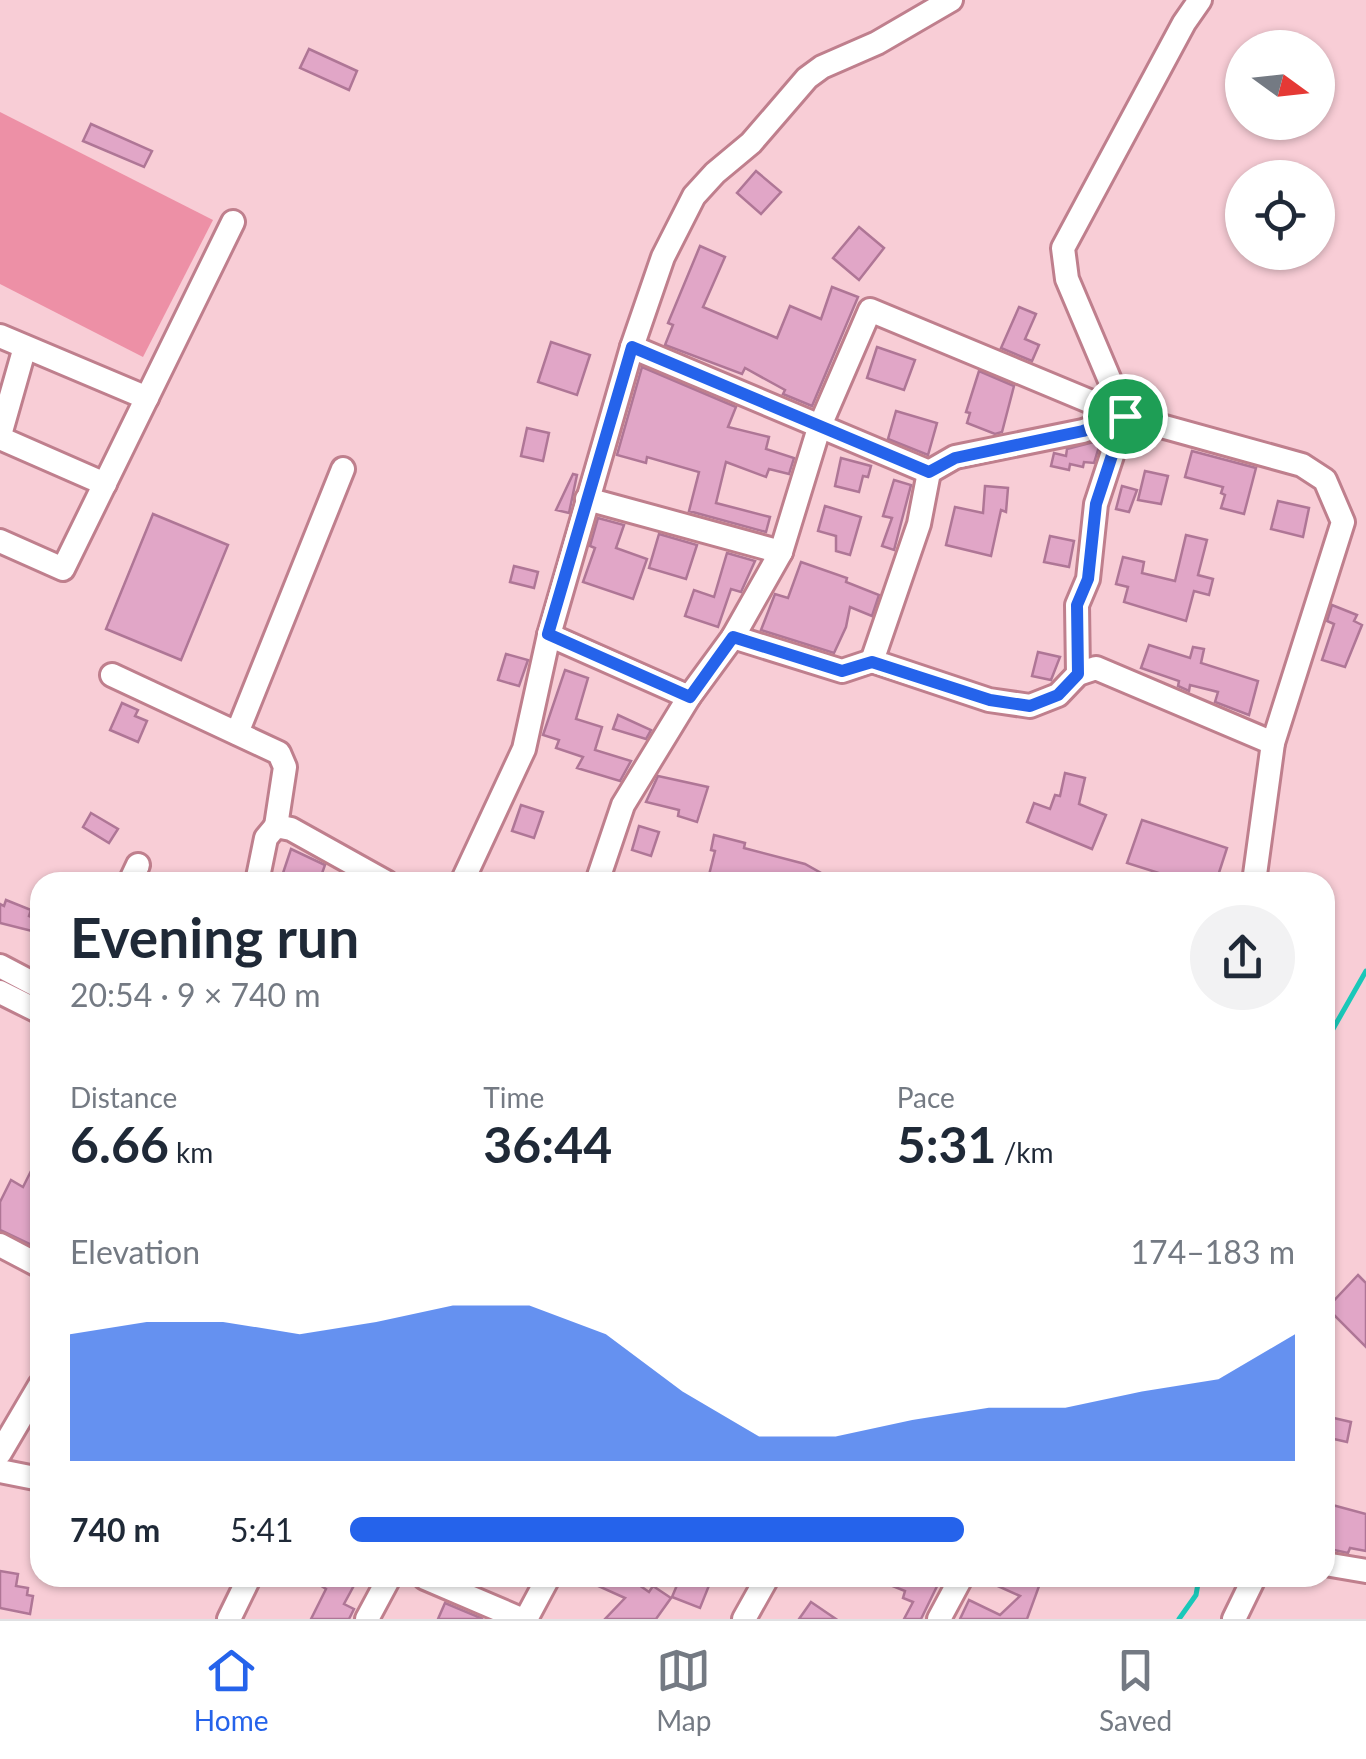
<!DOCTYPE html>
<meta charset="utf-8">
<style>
body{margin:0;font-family:Lato,sans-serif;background:#f2f2f3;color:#1f2937;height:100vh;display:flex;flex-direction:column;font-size:38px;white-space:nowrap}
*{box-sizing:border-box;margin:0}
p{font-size:32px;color:#747a83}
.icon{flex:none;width:55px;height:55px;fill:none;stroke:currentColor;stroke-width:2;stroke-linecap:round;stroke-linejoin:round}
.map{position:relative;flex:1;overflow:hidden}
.side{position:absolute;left:30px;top:872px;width:1305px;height:715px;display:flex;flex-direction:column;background:#fff;border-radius:30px;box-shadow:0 2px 8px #0004}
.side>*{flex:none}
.needle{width:65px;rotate:105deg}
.tools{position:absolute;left:1225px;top:30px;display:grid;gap:20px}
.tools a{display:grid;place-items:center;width:110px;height:110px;border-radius:50%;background:#fff;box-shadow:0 2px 8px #0004;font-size:50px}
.pin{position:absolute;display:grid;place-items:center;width:85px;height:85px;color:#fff;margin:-42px;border:5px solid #fff;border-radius:50%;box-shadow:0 2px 10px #0007}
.round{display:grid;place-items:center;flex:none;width:105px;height:105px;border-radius:52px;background:#f2f2f3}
.headline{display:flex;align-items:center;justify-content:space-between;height:170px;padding:0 40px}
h1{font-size:55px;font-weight:700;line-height:75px}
.stats{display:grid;grid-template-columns:repeat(3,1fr);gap:15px;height:170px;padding:10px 40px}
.stats div{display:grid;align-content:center}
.stats b{font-size:50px;font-weight:700}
.stats small{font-size:28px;font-weight:400}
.stats p{font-size:28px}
.chart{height:280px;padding:20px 40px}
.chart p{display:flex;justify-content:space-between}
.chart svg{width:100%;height:180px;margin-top:10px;fill:#2563eb;opacity:.7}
ul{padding:0 40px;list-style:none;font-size:32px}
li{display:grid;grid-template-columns:160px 120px 1fr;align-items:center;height:75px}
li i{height:25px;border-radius:12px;background:#2563eb}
.dock{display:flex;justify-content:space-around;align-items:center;height:140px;border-top:2px solid #e0e1e3;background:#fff;font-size:28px;color:#747a83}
.dock a{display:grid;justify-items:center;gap:5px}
.dock .on{color:#2563eb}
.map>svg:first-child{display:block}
</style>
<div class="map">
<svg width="1366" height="1619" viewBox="0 0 1366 1619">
<rect width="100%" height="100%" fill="#f8cdd6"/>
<polygon fill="#ed90a6" points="0,112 213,220 143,357 0,284"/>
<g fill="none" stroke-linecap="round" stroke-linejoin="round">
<g stroke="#1ac8b9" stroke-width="5">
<polyline points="1325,1043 1366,971"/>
<polyline points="1179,1619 1196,1595 1199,1578"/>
</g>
</g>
<g fill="#e1a6c7" stroke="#af7696" stroke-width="2.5">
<polygon points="309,49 357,71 349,90 300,68"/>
<polygon points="91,124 152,151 144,167 83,141"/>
<polygon points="756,171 781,192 761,214 737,193"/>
<polygon points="859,227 884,248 859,280 833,258"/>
<polygon points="700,246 725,257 703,307 777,338 790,306 821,319 832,287 858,297 812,406 783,394 785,390 745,368 742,374 665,345 673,325 668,323"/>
<polygon points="1019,307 1036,314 1025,339 1039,345 1032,361 1001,348"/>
<polygon points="551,342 590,355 577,395 538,382"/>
<polygon points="877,347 915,360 904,390 867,378"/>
<polygon points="642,367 736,407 728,427 769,437 766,449 794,458 789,474 769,469 766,477 726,462 716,503 770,517 766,532 689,511 699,472 647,457 646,463 617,455"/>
<polygon points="979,371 1014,386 1002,432 995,434 967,423 970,413 966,412"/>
<polygon points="896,411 937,423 928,455 888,439"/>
<polygon points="527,428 549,433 543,461 521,456"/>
<polygon points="1101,440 1094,463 1084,462 1083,467 1070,464 1069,470 1051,466 1054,453 1066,456 1067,449"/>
<polygon points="1192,451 1256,468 1244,514 1221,508 1225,495 1221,493 1223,487 1185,477"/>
<polygon points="841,458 871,466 868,477 863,476 859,492 835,486"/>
<polygon points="1145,471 1168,476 1161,504 1138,500"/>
<polygon points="573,474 577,475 569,513 556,510"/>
<polygon points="894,480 911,485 894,550 882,546 892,518 883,516"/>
<polygon points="985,486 1008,488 1006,512 1001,510 991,556 946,545 955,507 983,513"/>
<polygon points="1122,486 1137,490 1129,512 1116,509"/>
<polygon points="1278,501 1309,508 1303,537 1271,529"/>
<polygon points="825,506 861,517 850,555 836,551 836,536 818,531"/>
<polygon points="153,514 228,545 181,660 106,629"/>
<polygon points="598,518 624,525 616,548 647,559 633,599 583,582 595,548 590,546"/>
<polygon points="659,534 697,545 686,579 649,568"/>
<polygon points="1186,535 1207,540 1198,575 1213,579 1209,595 1194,591 1186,621 1124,602 1128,587 1116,584 1123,557 1144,562 1142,573 1175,581"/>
<polygon points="1050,536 1074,541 1069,567 1044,562"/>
<polygon points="727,553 755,561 741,592 731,589 718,627 685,616 694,590 714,597"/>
<polygon points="801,562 847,578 846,582 879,595 872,616 850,607 846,627 834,653 761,630 775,594 788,598"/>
<polygon points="514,566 538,572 534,588 510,582"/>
<polygon points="1332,605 1357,615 1354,621 1362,625 1345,667 1322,660 1334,624 1327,621"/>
<polygon points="1149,645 1190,658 1193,647 1204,649 1201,663 1258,681 1249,715 1215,702 1218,692 1190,685 1189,691 1178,686 1179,681 1141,668"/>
<polygon points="1038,652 1060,657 1051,680 1032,676"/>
<polygon points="506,654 528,660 519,686 498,680"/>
<polygon points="565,670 588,678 576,719 602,727 595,750 631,761 620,781 577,768 583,757 556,748 559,740 543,735"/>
<polygon points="122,703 138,710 135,716 147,721 138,742 110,730"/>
<polygon points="618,715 651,730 646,739 613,729"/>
<polygon points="1065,773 1085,778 1079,804 1106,815 1092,849 1027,822 1034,803 1050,809 1055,795 1060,796"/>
<polygon points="658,776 708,787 697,822 678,816 679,810 646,802"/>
<polygon points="521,805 543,812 534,838 512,831"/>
<polygon points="91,813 118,829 109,843 83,827"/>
<polygon points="1142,820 1227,848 1216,882 1187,882 1127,863"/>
<polygon points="639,826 659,832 651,856 632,850"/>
<polygon points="714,835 745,843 744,848 805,864 837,882 759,882 709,875 715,851 711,850"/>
<polygon points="291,849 325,865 319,882 280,882"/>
<polygon points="6,900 31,910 29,916 36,919 32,931 0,923 0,904 4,906"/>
<polygon points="40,1153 40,1249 0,1230 0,1202 11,1180 23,1187"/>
<polygon points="1358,1275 1366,1283 1366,1347 1327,1308"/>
<polygon points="1325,1416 1351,1422 1347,1442 1325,1437"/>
<polygon points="1325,1503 1366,1514 1366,1551 1350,1548 1348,1553 1325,1548"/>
<polygon points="0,1571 18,1574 16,1586 28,1588 27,1595 33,1596 30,1614 0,1608"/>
<polygon points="309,1578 358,1578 344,1604 354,1609 349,1619 311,1619 326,1589"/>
<polygon points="602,1578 629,1578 649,1592 653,1586 671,1598 656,1619 605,1619 625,1598 598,1586"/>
<polygon points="680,1578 712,1578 700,1608 672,1597"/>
<polygon points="873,1578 941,1578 921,1619 904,1619 913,1602 903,1598 905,1591"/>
<polygon points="980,1578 1042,1578 1027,1619 960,1619 969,1600 1000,1615 1020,1596"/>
<polygon points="811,1602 836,1619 799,1619"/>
<polygon points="445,1603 483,1619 438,1619"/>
</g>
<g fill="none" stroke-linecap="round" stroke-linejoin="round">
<g stroke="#bf7f8d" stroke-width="28">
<g id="minor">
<polyline points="0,336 147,398"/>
<polyline points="632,347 929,472"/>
<polyline points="0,435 25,347"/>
<polyline points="0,438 105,484"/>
<polyline points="929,472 919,524 872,661 989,700 1030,706 1058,695 1078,674 1096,668 1273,743"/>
<polyline points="929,472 955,457 1083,431 1125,416"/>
<polyline points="587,499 781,552"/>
<polyline points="0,541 63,569 233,222"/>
<polyline points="549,635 689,697"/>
<polyline points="733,637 842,671 872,661"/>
<polyline points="1078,674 1077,605 1088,579 1096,504 1125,416 1067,279 1063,248 1184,23 1200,0"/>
<polyline points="112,675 279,753 285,767 276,826"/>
<polyline points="237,733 343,469"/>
<polyline points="130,882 138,865"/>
<polyline points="257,882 266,838 276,826 291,829 386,882"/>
<polyline points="462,882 524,749 549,635 632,347 663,257 694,196 715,173 751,143 807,78 822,67 877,43 951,0"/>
<polyline points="597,882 623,805 689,697 733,637 781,552 819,428 870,310 1125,416 1302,465 1325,480 1343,522 1273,743 1254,882"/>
<polyline points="0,966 40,987"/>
<polyline points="0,992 40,1012"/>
<polyline points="0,1245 40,1266"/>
<polyline points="0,1453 40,1385"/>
<polyline points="0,1471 40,1479"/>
<polyline points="1325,1564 1366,1571"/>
<polyline points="425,1578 521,1619"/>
<polyline points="229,1619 249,1578"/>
<polyline points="367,1619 389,1578"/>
<polyline points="526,1619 548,1578"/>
<polyline points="744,1619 767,1578"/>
<polyline points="939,1619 961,1578"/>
<polyline points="1234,1619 1254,1578"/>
</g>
</g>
<use href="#minor" stroke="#fff" stroke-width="22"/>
</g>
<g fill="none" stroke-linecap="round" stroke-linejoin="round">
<g stroke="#fff" stroke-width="20">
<polygon id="route" points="632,347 929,472 955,458 1083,431 1125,416 1096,504 1088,579 1077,605 1078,674 1058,695 1030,706 990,700 872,662 842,671 733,637 690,697 548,634"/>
</g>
<use href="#route" stroke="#2563eb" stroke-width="12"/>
</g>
</svg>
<div class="tools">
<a><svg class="needle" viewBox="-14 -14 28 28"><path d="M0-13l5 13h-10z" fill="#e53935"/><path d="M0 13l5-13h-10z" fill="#747a83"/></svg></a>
<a><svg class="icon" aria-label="locate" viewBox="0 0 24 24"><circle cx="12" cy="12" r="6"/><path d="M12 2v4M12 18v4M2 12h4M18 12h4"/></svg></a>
</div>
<div class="pin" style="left:1125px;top:416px;background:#1e9e55"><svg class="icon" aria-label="arrive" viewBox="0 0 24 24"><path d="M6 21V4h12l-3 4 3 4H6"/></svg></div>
<section class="side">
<div class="headline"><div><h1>Evening run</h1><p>20:54 · 9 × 740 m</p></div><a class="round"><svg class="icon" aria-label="share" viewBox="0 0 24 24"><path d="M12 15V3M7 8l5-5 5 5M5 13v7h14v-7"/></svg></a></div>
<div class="stats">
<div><p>Distance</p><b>6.66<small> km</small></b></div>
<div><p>Time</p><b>36:44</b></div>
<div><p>Pace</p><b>5:31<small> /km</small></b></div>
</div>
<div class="chart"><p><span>Elevation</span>174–183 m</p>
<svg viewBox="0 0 160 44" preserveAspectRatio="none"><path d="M0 44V13L10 10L20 10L30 13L40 10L50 6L60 6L70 13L80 27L90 38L100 38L110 34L120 31L130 31L140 27L150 24L160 13V44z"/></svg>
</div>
<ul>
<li><b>740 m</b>5:41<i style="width:65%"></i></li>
</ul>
</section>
</div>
<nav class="dock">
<a class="on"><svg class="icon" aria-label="home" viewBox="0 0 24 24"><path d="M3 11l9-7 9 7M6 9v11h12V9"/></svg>Home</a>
<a><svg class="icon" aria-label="map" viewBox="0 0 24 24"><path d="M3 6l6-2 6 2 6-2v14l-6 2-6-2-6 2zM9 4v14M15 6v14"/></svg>Map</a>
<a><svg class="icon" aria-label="saved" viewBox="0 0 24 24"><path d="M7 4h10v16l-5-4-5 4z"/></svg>Saved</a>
</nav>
